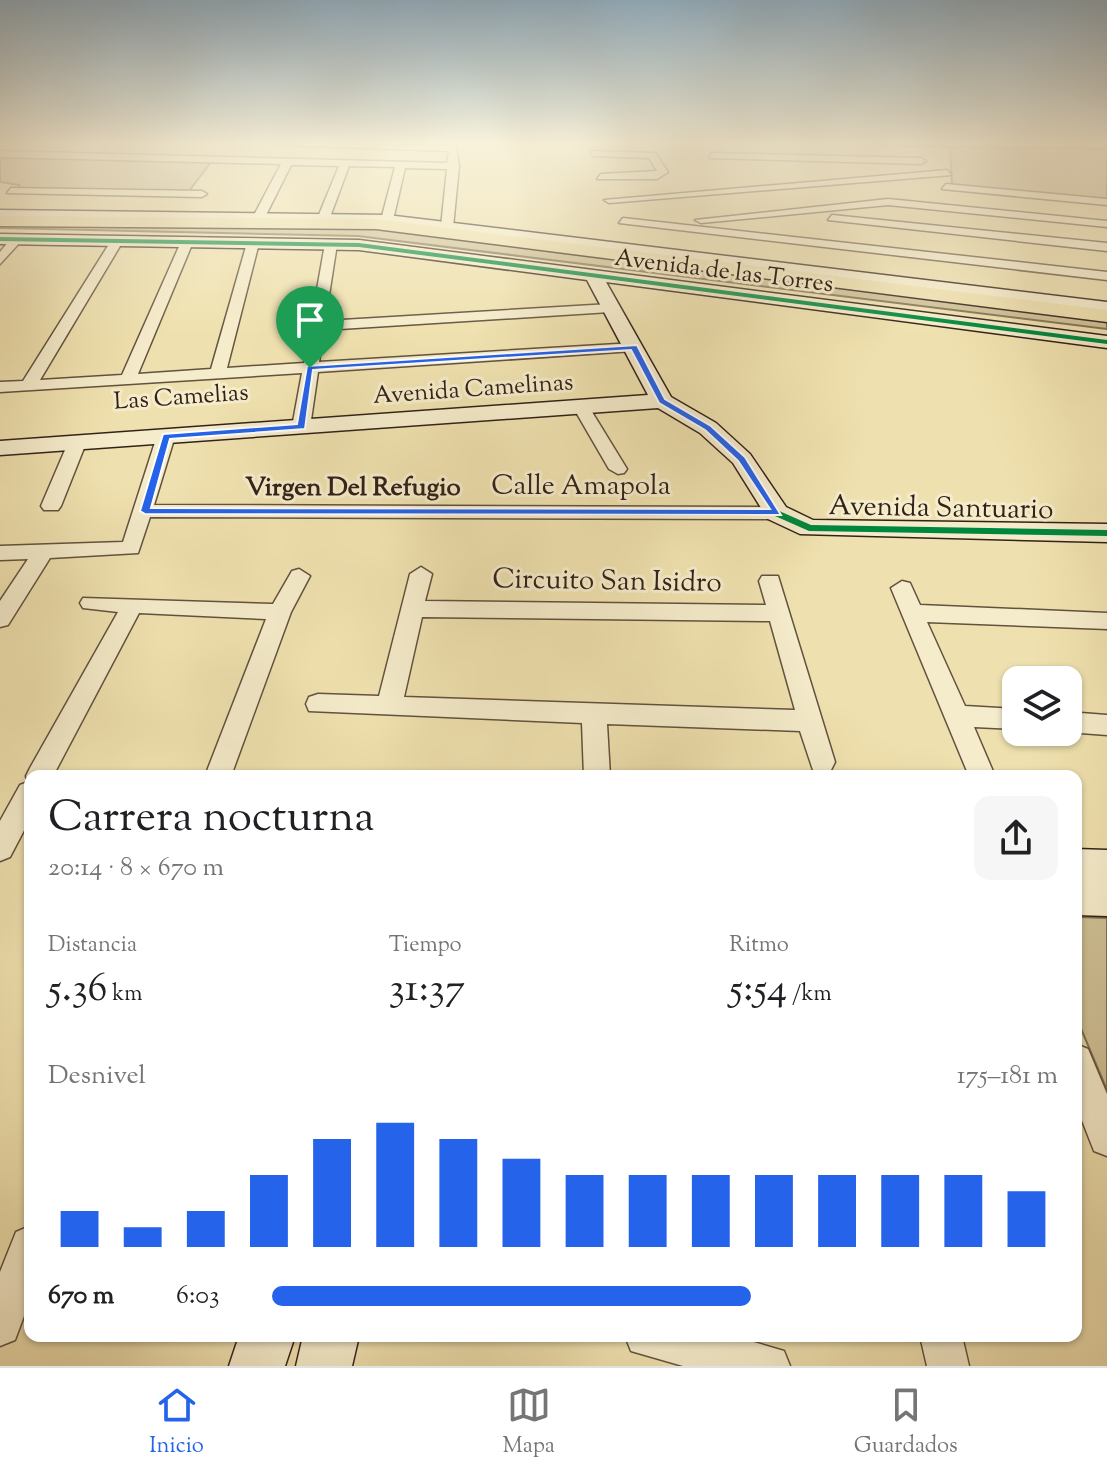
<!DOCTYPE html>
<html lang="es">
<meta charset="utf-8">
<style>
body{margin:0;font-family:"Sorts Mill Goudy",serif;background:#f6f6f6;color:#202124;height:100vh;display:flex;flex-direction:column;font-size:30px;white-space:nowrap}
*{box-sizing:border-box;margin:0}
p{font-size:26px;color:#757577}
.icon{flex:none;width:44px;height:44px;fill:none;stroke:currentColor;stroke-width:2;stroke-linecap:round;stroke-linejoin:round}
.map{position:relative;flex:1;overflow:hidden}
.sheet{position:absolute;left:24px;top:770px;width:1058px;height:572px;display:flex;flex-direction:column;background:#fff;border-radius:16px;box-shadow:0 2px 6px #0004}
.sheet>*{flex:none}
.tools{position:absolute;left:1002px;top:666px;display:grid;gap:16px}
.tools a{display:grid;place-items:center;width:80px;height:80px;border-radius:16px;background:#fff;box-shadow:0 2px 6px #0004;font-size:40px}
.pin{position:absolute;display:grid;place-items:center;width:68px;height:68px;color:#fff;margin:-82px -34px;border-radius:50% 50% 50% 0;rotate:-45deg;box-shadow:0 0 8px #0007}
.pin .icon{rotate:45deg}
.round{display:grid;place-items:center;flex:none;width:84px;height:84px;border-radius:16px;background:#f6f6f6}
.summary{display:flex;align-items:center;justify-content:space-between;height:136px;padding:0 24px}
h1{font-size:44px;font-weight:600;line-height:60px}
.figures{display:grid;grid-template-columns:repeat(3,1fr);gap:12px;height:136px;padding:8px 24px}
.figures div{display:grid;align-content:center}
.figures b{font-size:40px;font-weight:600}
.figures small{font-size:22px;font-weight:400}
.figures p{font-size:22px}
.chart{height:224px;padding:16px 24px}
.chart p{display:flex;justify-content:space-between}
.chart svg{width:100%;height:144px;margin-top:8px;stroke:#2563eb;stroke-width:6}
ul{padding:0 24px;list-style:none;font-size:26px}
li{display:grid;grid-template-columns:128px 96px 1fr;align-items:center;height:60px}
li i{height:20px;border-radius:10px;background:#2563eb}
.dock{display:flex;justify-content:space-around;align-items:center;height:112px;border-top:2px solid #e0e0e0;background:#fff;font-size:22px;color:#757577}
.dock a{display:grid;justify-items:center;gap:4px}
.dock .active{color:#2563eb}
.map>svg:first-child{display:block}
</style>
<div class="map">
<svg width="1107" height="1366" viewBox="0 0 1107 1366">
<rect width="100%" height="100%" fill="#efe1af"/>
<filter id="stains"><feTurbulence type="fractalNoise" baseFrequency=".0025" numOctaves="4"/><feColorMatrix values="0 0 0 0 .2 0 0 0 0 .09 0 0 0 0 .02 0 0 0 .5 -.17"/></filter>
<radialGradient id="worn" r=".72"><stop offset=".6" stop-color="#630" stop-opacity="0"/><stop offset="1" stop-color="#630" stop-opacity=".3"/></radialGradient>
<g fill="#cfc196" stroke="#817258" stroke-width="2">
<polygon points="950,147 1107,147 1107,199 952,185"/>
<polygon points="0,157 211,162 189,191 20,189 19,185 0,182"/>
<polygon points="0,224 372,228 1107,320 1107,329 358,236 0,228"/>
<polygon points="1076,917 1107,918 1107,1090 1076,1017"/>
</g>
<g fill="none" stroke-linecap="round" stroke-linejoin="round">
<g stroke="#62523e" stroke-width="3">
<g id="street">
<polygon points="196,142 456,146 459,166 453,227 447,230 441,227 447,169 405,168 393,220 387,223 381,220 395,167 349,166 330,217 324,220 318,217 339,166 291,165 265,217 259,220 253,217 281,164 0,157 0,151 447,163 449,151"/>
<polygon points="862,142 1107,142 1107,148 867,145"/>
<polygon points="590,151 655,153 668,172 657,179 597,179 601,174 657,171 649,158 593,156"/>
<polygon points="712,153 921,158 926,161 921,164 709,158"/>
<polygon points="947,170 951,175 609,203 604,200"/>
<polygon points="946,184 1107,199 1107,205 942,189"/>
<polygon points="11,188 202,191 207,194 202,197 7,193"/>
<polygon points="888,199 1107,221 1107,227 888,205 701,223 695,220"/>
<polygon points="832,215 1107,243 1107,251 828,220"/>
<polygon points="623,218 1107,272 1107,280 619,223"/>
<polygon points="13,236 23,239 0,264 0,252"/>
<polygon points="117,237 123,241 40,380 122,375 181,242 187,238 193,242 138,374 211,369 247,243 253,239 259,243 227,368 304,363 325,244 331,240 337,244 325,321 610,304 617,308 610,312 324,330 319,362 634,343 641,347 634,351 318,372 310,427 301,432 292,427 302,373 0,392 0,382 23,381 111,241"/>
<polygon points="581,402 589,407 627,469 624,473 618,474 609,469 573,407"/>
<polygon points="166,431 175,436 154,505 777,507 787,513 777,519 150,517 138,553 50,558 8,625 0,627 0,601 28,559 0,560 0,546 123,542 157,436"/>
<polygon points="77,438 86,443 61,506 58,510 44,510 41,506 68,443"/>
<path d="M 421,567 L 432,574 L 425,601 L 766,605 L 759,581 L 762,576 L 778,576 L 835,762 L 831,770 L 822,773 L 813,770 L 800,731 L 607,724 L 610,776 L 584,776 L 582,723 L 309,711 L 306,704 L 309,697 L 318,694 L 379,696 L 410,574 ZM 422,617 L 770,621 L 795,710 L 404,697 Z"/>
<polygon points="299,569 310,576 291,612 231,776 205,776 266,619 139,613 53,776 30,776 30,819 10,857 0,861 0,821 20,785 28,782 26,776 30,768 118,612 83,608 80,603 83,598 273,604 292,571"/>
<polygon points="902,581 910,583 920,605 1107,613 1107,629 927,622 965,706 1016,709 1016,729 974,727 995,776 969,776 891,588"/>
<polygon points="1068,712 1107,715 1107,735 1067,732"/>
<polygon points="1076,1044 1088,1049 1107,1094 1107,1156 1094,1151 1076,1105"/>
<polygon points="30,1226 30,1300 15,1340 0,1346 0,1272 16,1232"/>
<polygon points="625,1336 733,1336 784,1351 790,1366 683,1366 631,1351"/>
<polygon points="920,1336 962,1336 969,1366 927,1366"/>
</g>
</g>
<g stroke="#332219" stroke-width="3">
<g id="secondary">
<polygon points="0,210 387,215 1107,302 1107,312 387,225 0,218"/>
<polygon points="0,234 359,240 1107,336 1107,348 606,282 671,397 716,423 750,454 786,507 813,520 1107,524 1107,542 800,534 768,519 733,463 700,433 658,408 0,455 0,441 648,395 587,280 359,250 0,244"/>
<polygon points="1076,849 1107,850 1107,916 1076,915"/>
<polygon points="239,1336 295,1336 285,1366 229,1366"/>
<polygon points="303,1336 359,1336 352,1366 296,1366"/>
</g>
</g>
<g stroke="#332219" stroke-width="3">
<polygon id="primary" points="0,216 376,219 1107,310 1107,322 376,229 0,226"/>
</g>
<use href="#street" fill="#f5eccb" fill-rule="evenodd"/>
<use href="#secondary" fill="#f5eccb" fill-rule="evenodd"/>
<use href="#primary" fill="#efe1af" fill-rule="evenodd"/>
<g stroke="#f5eccb" stroke-width="5">
<g id="cycleway">
<polygon points="0,237 359,243 1107,340 1107,344 359,247 0,241"/>
<polygon points="145,508 777,510 811,525 1107,530 1107,536 809,531 775,516 142,513 142,509"/>
</g>
</g>
<use href="#cycleway" fill="#00873e" fill-rule="evenodd"/>
</g>
<linearGradient id="sky" x2="0" y2="1"><stop stop-color="#91acbd"/><stop offset="0.43" stop-color="#f8f2db"/><stop offset="1" stop-color="#f8f2db" stop-opacity="0"/></linearGradient>
<rect width="1107" height="333" fill="url(#sky)"/>
<path fill="#2563eb" stroke="#fff" stroke-width="2" fill-rule="evenodd" d="M 637,345 L 665,399 L 711,426 L 745,457 L 781,515 L 145,514 L 140,511 L 163,434 L 297,424 L 307,366 ZM 631,350 L 659,403 L 705,430 L 738,461 L 770,509 L 151,508 L 170,439 L 305,429 L 313,370 Z"/>
<g text-anchor="middle" stroke-width="6" stroke-linejoin="round" paint-order="stroke">
<g font-size="24" fill="#332219" stroke="#f5eccb">
<text transform="translate(724 270) rotate(7)" y="8">Avenida de las Torres</text>
<text transform="translate(473 388) rotate(-4)" y="8">Avenida Camelinas</text>
<text transform="translate(181 396) rotate(-4)" y="8">Las Camelias</text>
</g>
<g font-size="26" font-weight="bold" fill="#332219" stroke="#f5eccb">
<text x="353" y="495">Virgen Del Refugio</text>
</g>
<g font-size="28" fill="#332219" stroke="#f5eccb">
<text x="581" y="494">Calle Amapola</text>
<text transform="translate(941 506) rotate(1)" y="10">Avenida Santuario</text>
<text transform="translate(607 579) rotate(1)" y="10">Circuito San Isidro</text>
</g>
</g>
<rect width="100%" height="100%" filter="url(#stains)"/>
<rect width="100%" height="100%" fill="url(#worn)"/>
</svg>
<div class="tools">
<a><svg class="icon" aria-label="layers" viewBox="0 0 24 24"><path d="M12 4l9 5-9 5-9-5zM3 14l9 5 9-5"/></svg></a>
</div>
<div class="pin" style="left:310px;top:368px;background:#1e9e55"><svg class="icon" aria-label="arrive" viewBox="0 0 24 24"><path d="M6 21V4h12l-3 4 3 4H6"/></svg></div>
<section class="sheet">
<div class="summary"><div><h1>Carrera nocturna</h1><p>20:14 · 8 × 670 m</p></div><a class="round"><svg class="icon" aria-label="share" viewBox="0 0 24 24"><path d="M12 15V3M7 8l5-5 5 5M5 13v7h14v-7"/></svg></a></div>
<div class="figures">
<div><p>Distancia</p><b>5.36<small> km</small></b></div>
<div><p>Tiempo</p><b>31:37</b></div>
<div><p>Ritmo</p><b>5:54<small> /km</small></b></div>
</div>
<div class="chart"><p><span>Desnivel</span>175–181 m</p>
<svg viewBox="0 0 160 44" preserveAspectRatio="none"><path d="M5 44V33M15 44V38M25 44V33M35 44V22M45 44V11M55 44V6M65 44V11M75 44V17M85 44V22M95 44V22M105 44V22M115 44V22M125 44V22M135 44V22M145 44V22M155 44V27"/></svg>
</div>
<ul>
<li><b>670 m</b>6:03<i style="width:61%"></i></li>
</ul>
</section>
</div>
<nav class="dock">
<a class="active"><svg class="icon" aria-label="home" viewBox="0 0 24 24"><path d="M3 11l9-7 9 7M6 9v11h12V9"/></svg>Inicio</a>
<a><svg class="icon" aria-label="map" viewBox="0 0 24 24"><path d="M3 6l6-2 6 2 6-2v14l-6 2-6-2-6 2zM9 4v14M15 6v14"/></svg>Mapa</a>
<a><svg class="icon" aria-label="saved" viewBox="0 0 24 24"><path d="M7 4h10v16l-5-4-5 4z"/></svg>Guardados</a>
</nav>
